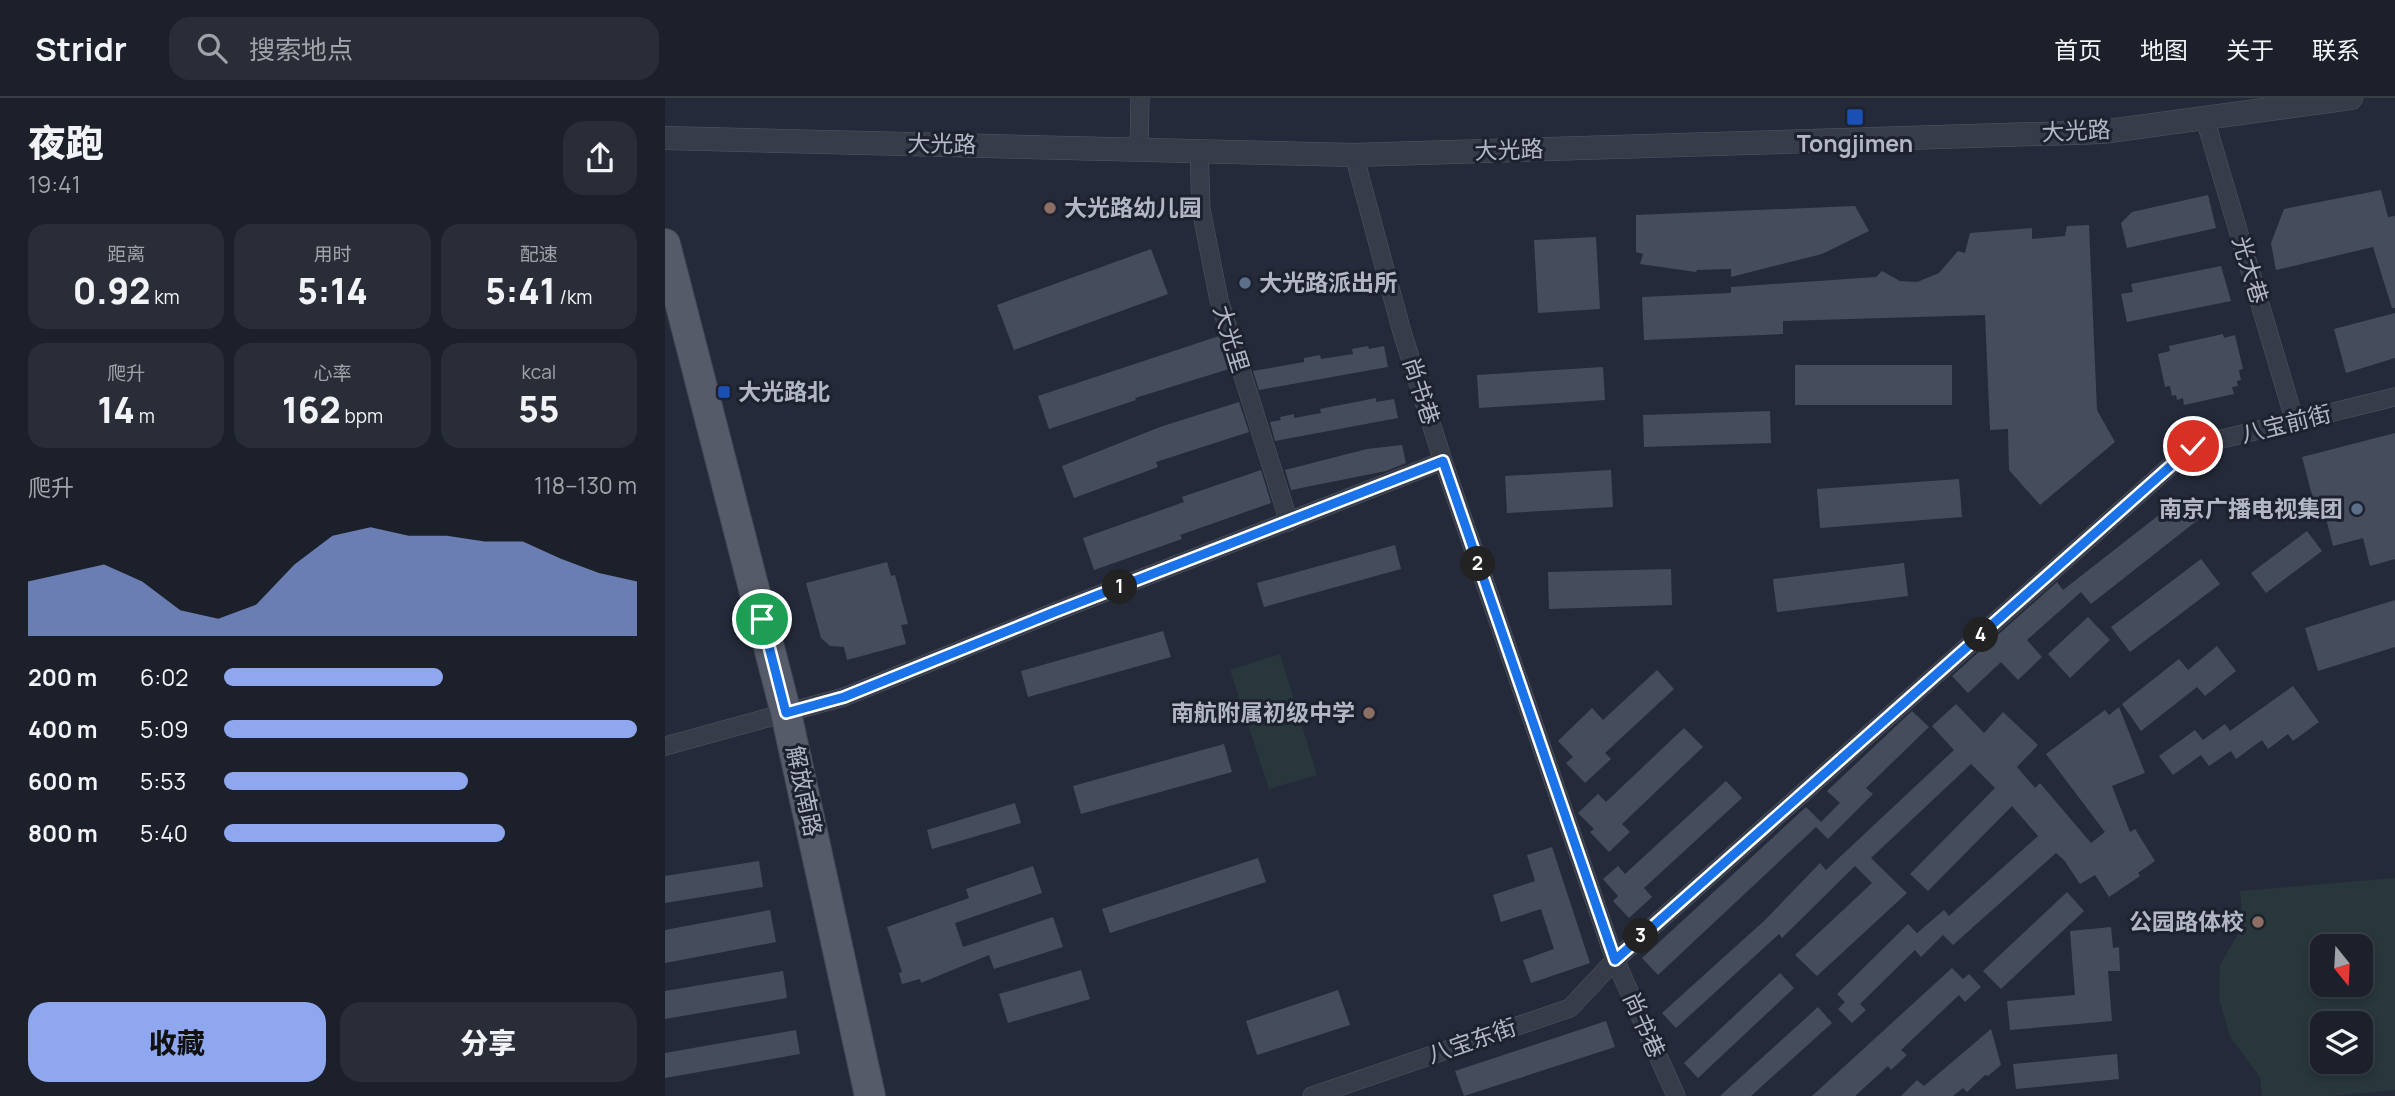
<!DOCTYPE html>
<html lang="zh">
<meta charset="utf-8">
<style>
body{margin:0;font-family:Manrope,"Noto Sans SC",sans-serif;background:#282d37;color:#f1f3f6;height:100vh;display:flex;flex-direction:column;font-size:26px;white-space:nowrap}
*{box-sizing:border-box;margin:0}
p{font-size:23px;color:#a0a3a9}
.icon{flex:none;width:38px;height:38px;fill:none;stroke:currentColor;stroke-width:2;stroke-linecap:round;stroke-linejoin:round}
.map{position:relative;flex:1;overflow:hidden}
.sheet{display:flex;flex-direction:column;background:#1b202b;width:665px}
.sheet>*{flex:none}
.needle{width:46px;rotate:162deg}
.controls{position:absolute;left:1645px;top:836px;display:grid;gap:14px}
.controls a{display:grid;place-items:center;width:63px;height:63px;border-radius:14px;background:#1b202b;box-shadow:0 4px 10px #0003,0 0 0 2px #393e47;font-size:35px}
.pin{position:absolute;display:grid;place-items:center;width:60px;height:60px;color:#fff;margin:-30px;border:4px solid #fff;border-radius:50%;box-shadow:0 2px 7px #0007}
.km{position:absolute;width:35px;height:35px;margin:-18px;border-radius:50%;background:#222;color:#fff;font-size:19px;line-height:35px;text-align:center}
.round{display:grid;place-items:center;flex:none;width:74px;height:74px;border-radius:21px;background:#282d37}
.overview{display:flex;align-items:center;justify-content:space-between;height:119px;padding:0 28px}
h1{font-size:38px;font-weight:800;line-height:52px}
.figures{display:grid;grid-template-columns:repeat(3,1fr);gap:10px;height:119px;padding:7px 28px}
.figures div{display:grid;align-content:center;border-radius:18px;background:#282d37;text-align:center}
.figures b{font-size:35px;font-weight:800}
.figures small{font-size:19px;font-weight:400}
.figures p{font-size:19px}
.chart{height:196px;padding:14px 28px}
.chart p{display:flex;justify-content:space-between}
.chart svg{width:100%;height:126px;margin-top:7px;fill:#8ea7ee;opacity:.7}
.button{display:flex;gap:14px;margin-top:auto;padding:14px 28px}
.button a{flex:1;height:80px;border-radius:21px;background:#8ea7ee;color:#111;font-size:28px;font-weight:800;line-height:80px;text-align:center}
.button a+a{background:#282d37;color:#f1f3f6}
ul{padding:0 28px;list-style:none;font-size:23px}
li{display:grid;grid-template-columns:112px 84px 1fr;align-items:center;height:52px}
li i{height:18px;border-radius:9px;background:#8ea7ee}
header{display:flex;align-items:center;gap:42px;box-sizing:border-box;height:98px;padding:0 35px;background:#1b202b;border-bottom:2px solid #393e47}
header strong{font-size:33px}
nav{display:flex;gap:38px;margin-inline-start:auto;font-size:24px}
.search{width:490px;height:63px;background:#282d37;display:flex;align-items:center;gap:18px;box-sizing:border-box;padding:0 24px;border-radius:21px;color:#a0a3a9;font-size:26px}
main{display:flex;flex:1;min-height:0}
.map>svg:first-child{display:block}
</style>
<header>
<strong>Stridr</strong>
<div class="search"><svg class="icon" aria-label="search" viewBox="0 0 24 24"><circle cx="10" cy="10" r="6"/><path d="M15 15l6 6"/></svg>搜索地点</div>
<nav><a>首页</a><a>地图</a><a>关于</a><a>联系</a></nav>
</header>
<main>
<section class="sheet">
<div class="overview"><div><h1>夜跑</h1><p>19:41</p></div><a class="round"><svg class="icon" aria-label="share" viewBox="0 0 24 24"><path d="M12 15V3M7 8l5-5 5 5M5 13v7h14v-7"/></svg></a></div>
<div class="figures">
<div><p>距离</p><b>0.92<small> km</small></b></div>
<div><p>用时</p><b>5:14</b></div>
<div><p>配速</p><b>5:41<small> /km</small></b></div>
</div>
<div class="figures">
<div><p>爬升</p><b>14<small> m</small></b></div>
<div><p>心率</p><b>162<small> bpm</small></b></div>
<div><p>kcal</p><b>55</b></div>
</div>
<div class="chart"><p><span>爬升</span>118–130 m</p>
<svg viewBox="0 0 160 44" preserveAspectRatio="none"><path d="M0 44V25L10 22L20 19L30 25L40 35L50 38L60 33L70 19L80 9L90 6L100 9L110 9L120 11L130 11L140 17L150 22L160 25V44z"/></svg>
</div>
<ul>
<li><b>200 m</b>6:02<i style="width:53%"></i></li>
<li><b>400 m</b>5:09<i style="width:100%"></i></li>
<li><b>600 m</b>5:53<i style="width:59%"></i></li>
<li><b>800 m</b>5:40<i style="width:68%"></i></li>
</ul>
<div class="button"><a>收藏</a><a>分享</a></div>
</section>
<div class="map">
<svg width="1730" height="998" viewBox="0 0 1730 998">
<rect width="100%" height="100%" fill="#242a39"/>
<g fill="#27373b" fill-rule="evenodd">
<polygon points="615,556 652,677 604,691 565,572"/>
<path d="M 1730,780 L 1730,992 L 1668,998 L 1597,998 L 1595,979 L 1565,939 L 1554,900 L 1555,867 L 1578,827 L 1575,793 ZM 1657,849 L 1696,849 L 1696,887 L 1657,887 ZM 1657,926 L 1696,926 L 1696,964 L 1657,964 Z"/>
</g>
<g fill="#454d5d">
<polygon points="1716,92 1723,119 1730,118 1730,210 1727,210 1708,149 1611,172 1606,145 1619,111"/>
<polygon points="1543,97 1551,130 1462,150 1456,125 1467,114"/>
<polygon points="1190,108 1204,133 1157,156 1066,179 1066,171 1032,172 1031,174 975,166 978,156 971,154 971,117"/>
<polygon points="1424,127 1432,312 1450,344 1375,407 1344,372 1343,331 1325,332 1320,217 1118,223 1118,236 979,242 977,199 1066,195 1066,189 1211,179 1217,173 1235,183 1252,184 1274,175 1293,153 1300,155 1305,135 1367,130 1367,141 1400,138 1402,128"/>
<polygon points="931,139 935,211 873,215 869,142"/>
<polygon points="486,151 503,196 349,252 332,207"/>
<polygon points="1556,168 1566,203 1462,224 1456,196 1468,194 1466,186"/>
<polygon points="1730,215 1730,260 1681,275 1669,231"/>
<polygon points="1558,236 1559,240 1570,237 1578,271 1574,272 1576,282 1572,283 1573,288 1567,289 1569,296 1519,307 1518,300 1512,302 1511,297 1507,298 1505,288 1500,289 1493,256 1505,253 1504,248"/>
<polygon points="554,238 564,271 470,300 471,302 384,331 373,298"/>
<polygon points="703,248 704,251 719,248 723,269 594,292 588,273 639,264 639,260 655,257 656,261 688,256 687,251"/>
<rect x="1130" y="267" width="157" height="40"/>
<polygon points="938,269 940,302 814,310 812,277"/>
<polygon points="711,300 711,304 729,301 733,320 610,343 605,324 616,322 615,319 629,316 629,320 656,315 655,311"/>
<polygon points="574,304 584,334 491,364 493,369 409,400 397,368 495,329"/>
<polygon points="1105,313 1106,345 979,349 978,317"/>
<polygon points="1730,335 1730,461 1705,468 1698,440 1668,448 1661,420 1648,401 1637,359"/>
<polygon points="737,347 741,365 721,373 626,392 620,372 702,351"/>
<polygon points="596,372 606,405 515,437 517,441 429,472 418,440 519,404 517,399"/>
<polygon points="946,372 948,409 842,415 840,378"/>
<polygon points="1294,381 1297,419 1155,430 1152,391"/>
<polygon points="1517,399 1534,421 1426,506 1416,494 1362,542 1377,559 1353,582 1336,564 1303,595 1287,578 1392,484 1398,492"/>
<polygon points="1642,433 1657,453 1601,495 1586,475"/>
<polygon points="730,447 736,471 599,509 592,485"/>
<polygon points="1536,461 1555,486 1465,554 1446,529"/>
<polygon points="222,464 226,478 230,477 243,526 236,527 241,546 182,562 179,549 165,548 156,540 141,485"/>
<polygon points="1239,465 1243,498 1112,514 1108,481"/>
<polygon points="1006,471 1007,507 884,511 883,474"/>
<polygon points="1730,502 1730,549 1653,573 1640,530"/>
<polygon points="1423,519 1445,542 1405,580 1383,556"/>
<polygon points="498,533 506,559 363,599 356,573"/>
<polygon points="1552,548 1571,573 1540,598 1532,589 1476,633 1457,606 1514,561 1523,572"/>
<polygon points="992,572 1009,591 940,655 946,661 920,685 901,665 908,659 893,643 927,610 938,622"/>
<polygon points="1628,588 1654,624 1628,643 1623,636 1603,651 1597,642 1571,661 1566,653 1544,668 1536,657 1508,677 1494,658 1530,632 1538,642 1560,626 1565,633"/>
<polygon points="1291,606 1319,635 1338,614 1373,647 1352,669 1370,690 1375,685 1426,745 1440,734 1381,656 1440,612 1444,617 1454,609 1480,675 1447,688 1465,734 1470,731 1490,763 1473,775 1475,778 1444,799 1430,777 1415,786 1399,762 1391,755 1288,847 1278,837 1256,859 1250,852 1195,906 1201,912 1187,925 1173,911 1180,904 1172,896 1243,826 1252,835 1279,812 1284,818 1373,738 1347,708 1263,793 1245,776 1330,690 1306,666 1206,760 1242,795 1152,878 1130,857 1207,785 1190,768 1117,840 1114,836 1011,930 997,915 1100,822 1155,765 1161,772 1289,652 1267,628"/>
<polygon points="1247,613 1264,629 1201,690 1208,696 1163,741 1151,729 993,877 977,860 1141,709 1156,724 1175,705 1162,693"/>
<polygon points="1019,630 1038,649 957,726 965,734 944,754 925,734 929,731 913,715 933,696 941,704"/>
<polygon points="559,646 567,674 416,716 408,688"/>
<polygon points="1061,683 1077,700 979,790 987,799 964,820 948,803 953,798 938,781 953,768 960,776"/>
<polygon points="350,705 356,725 267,751 262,732"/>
<polygon points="887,749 925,865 866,885 858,862 889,851 876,811 836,824 828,797 870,783 862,757"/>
<polygon points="593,760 601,784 445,835 437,811"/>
<polygon points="94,763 98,789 0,805 0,778"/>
<polygon points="368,768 377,795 290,825 298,849 388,819 398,849 329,871 324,857 256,885 255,881 237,886 234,875 237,874 222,829 304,800 301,791"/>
<polygon points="1402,794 1419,813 1336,891 1318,873"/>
<polygon points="105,812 111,844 0,865 0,832"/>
<polygon points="1446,829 1448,850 1454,849 1455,873 1443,873 1447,923 1345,932 1342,903 1410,897 1405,833"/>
<polygon points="1287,870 1298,881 1304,876 1316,889 1300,904 1294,897 1236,952 1242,957 1226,972 1223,968 1190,998 1147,998"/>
<polygon points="416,872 425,901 343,925 334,896"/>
<polygon points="118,873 122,900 0,921 0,893"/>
<polygon points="1115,875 1129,890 1033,980 1019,965"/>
<polygon points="673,892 685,927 592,957 581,923"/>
<polygon points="1153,909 1167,925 1086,998 1055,998"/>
<polygon points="941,923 950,949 799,998 790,973"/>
<polygon points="1326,931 1336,967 1323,978 1320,977 1302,994 1298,990 1288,998 1236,998 1252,982 1259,988"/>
<polygon points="131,932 135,956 0,980 0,955"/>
<polygon points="1452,956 1454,981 1351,991 1348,966"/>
</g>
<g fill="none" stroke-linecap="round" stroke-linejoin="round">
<g stroke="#535764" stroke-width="19">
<g id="minor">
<polyline points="1540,21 1630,324"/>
<polyline points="474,51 475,0"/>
<polyline points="534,52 536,111 554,202 624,424"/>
<polyline points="689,57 737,234 778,363 950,862 1011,998"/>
<polyline points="0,648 179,599 387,515 778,363"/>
<polyline points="647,998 905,910 950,862 1528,348 1730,299"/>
</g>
</g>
<g stroke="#535764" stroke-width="24">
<polyline id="tertiary" points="0,40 689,57 1437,34 1686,0"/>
</g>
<g stroke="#414652" stroke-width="32">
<polyline id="primary" points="0,146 121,615 205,998"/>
</g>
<use href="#minor" stroke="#373c49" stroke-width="18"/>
<use href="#tertiary" stroke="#373c49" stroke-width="23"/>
<use href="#primary" stroke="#565b69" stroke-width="30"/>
</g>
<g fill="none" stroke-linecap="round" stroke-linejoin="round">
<g stroke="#fff" stroke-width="14">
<polyline id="route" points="97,521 121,615 179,599 387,515 778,363 950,862 1528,348"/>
</g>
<use href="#route" stroke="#1a73e8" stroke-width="9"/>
</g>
<g fill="#1a4fb4" stroke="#1d222e" stroke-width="2.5">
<rect x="1181" y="10" width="18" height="18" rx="3.5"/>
<rect x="52" y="287" width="14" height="14" rx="3.5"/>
</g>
<g fill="#8d6e63" stroke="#1d222e" stroke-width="2.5">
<circle cx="385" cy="110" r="7"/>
<circle cx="704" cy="615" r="7"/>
<circle cx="1593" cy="824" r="7"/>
</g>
<g fill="#5c6f8a" stroke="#1d222e" stroke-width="2.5">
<circle cx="580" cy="185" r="7"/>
<circle cx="1692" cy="411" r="7"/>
</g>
<g text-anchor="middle" stroke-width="6" stroke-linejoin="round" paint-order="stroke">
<g font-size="23" fill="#b3b7c5" stroke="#1d222e">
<text transform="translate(1411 33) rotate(-3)" y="8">大光路</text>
<text transform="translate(277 46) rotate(1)" y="8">大光路</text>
<text transform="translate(844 52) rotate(-2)" y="8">大光路</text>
<text transform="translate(1585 172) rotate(73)" y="8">光大巷</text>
<text transform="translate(566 241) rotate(73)" y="8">大光里</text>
<text transform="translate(756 293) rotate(72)" y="8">尚书巷</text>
<text transform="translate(1621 326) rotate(-14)" y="8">八宝前街</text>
<text transform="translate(139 693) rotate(78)" y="8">解放南路</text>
<text transform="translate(979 927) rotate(66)" y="8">尚书巷</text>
<text transform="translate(807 943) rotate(-19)" y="8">八宝东街</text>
</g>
<g font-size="23" font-weight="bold" fill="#b3b7c5" stroke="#1d222e" text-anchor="start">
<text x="1190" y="54" text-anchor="middle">Tongjimen</text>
<text x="399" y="118">大光路幼儿园</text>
<text x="594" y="193">大光路派出所</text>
<text x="73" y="302">大光路北</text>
<text x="1678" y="419" text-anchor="end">南京广播电视集团</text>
<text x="690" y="623" text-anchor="end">南航附属初级中学</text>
<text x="1579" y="832" text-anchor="end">公园路体校</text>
</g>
</g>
</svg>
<div class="controls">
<a><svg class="needle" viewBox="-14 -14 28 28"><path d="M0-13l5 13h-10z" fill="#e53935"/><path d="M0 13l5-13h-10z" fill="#a0a3a9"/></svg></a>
<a><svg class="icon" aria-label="layers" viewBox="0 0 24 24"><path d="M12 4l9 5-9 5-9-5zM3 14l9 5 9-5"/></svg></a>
</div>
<div class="pin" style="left:97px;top:521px;background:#1e9e55"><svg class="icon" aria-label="arrive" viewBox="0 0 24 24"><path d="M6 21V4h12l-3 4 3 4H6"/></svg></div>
<div class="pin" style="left:1528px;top:348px;background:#d93025"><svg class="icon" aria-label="check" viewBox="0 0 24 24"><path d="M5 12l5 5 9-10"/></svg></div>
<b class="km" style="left:455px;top:489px">1</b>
<b class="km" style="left:813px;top:466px">2</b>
<b class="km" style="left:976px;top:838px">3</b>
<b class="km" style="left:1316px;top:537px">4</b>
</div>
</main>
